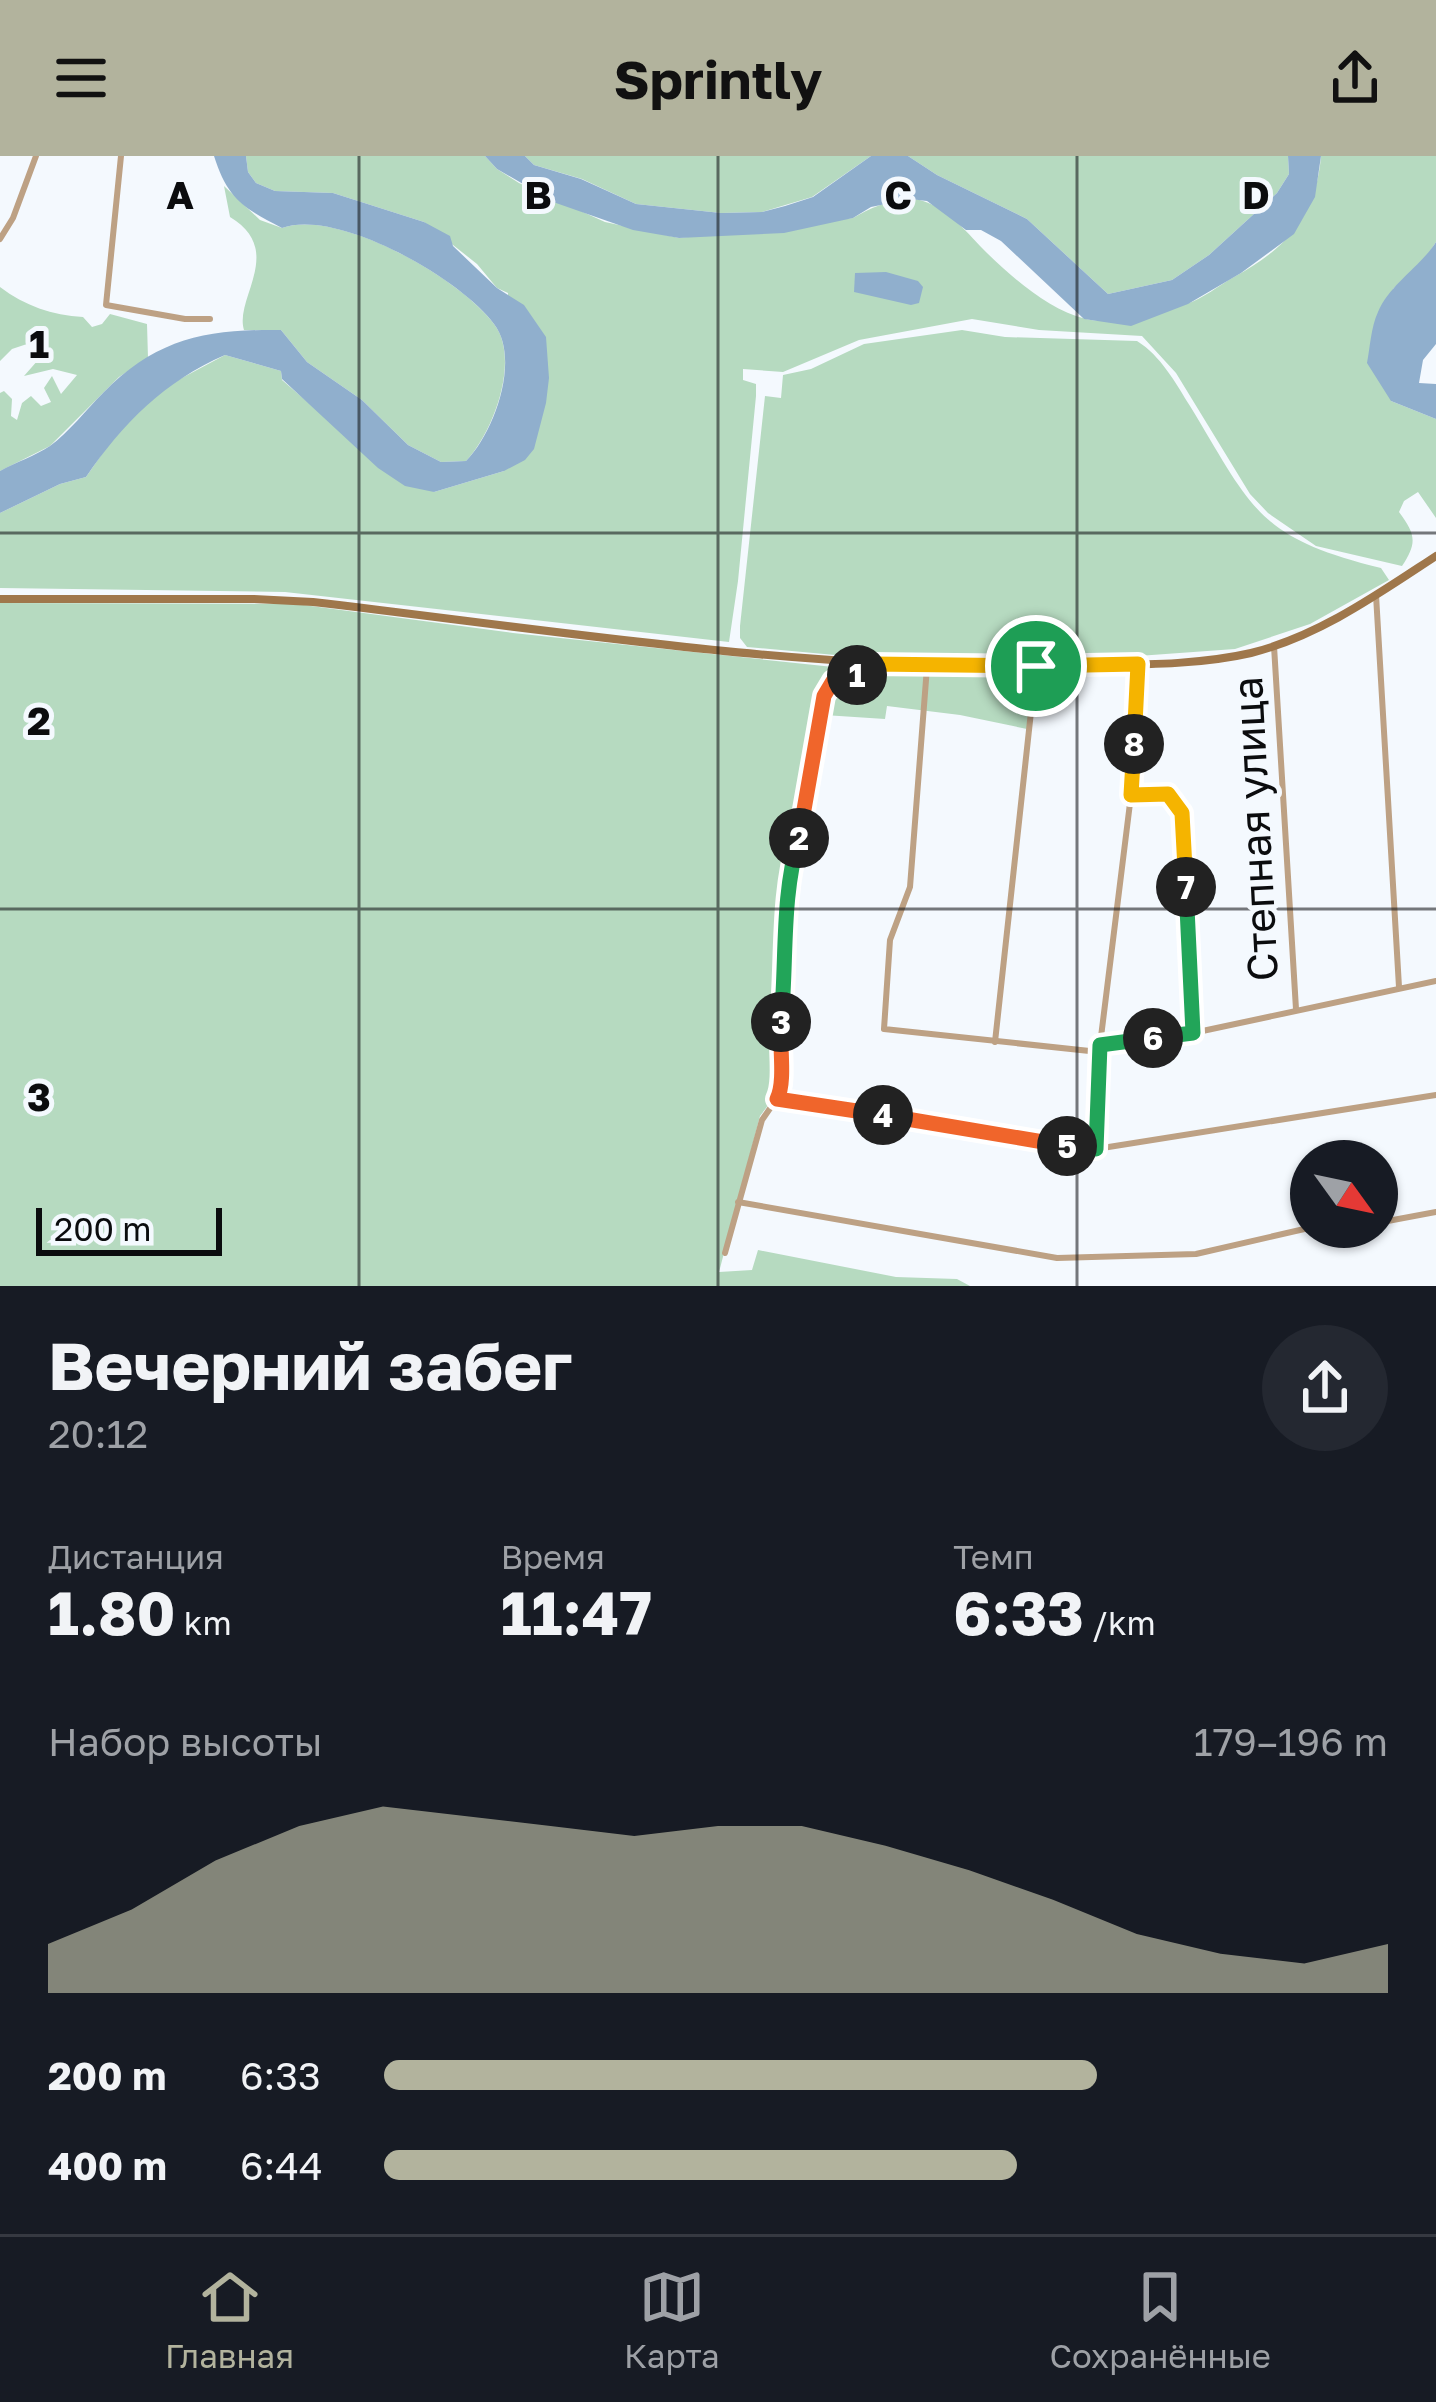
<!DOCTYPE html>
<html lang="ru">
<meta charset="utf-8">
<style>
body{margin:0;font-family:"Golos Text",sans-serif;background:#242831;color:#f1f3f6;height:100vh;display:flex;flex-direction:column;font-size:45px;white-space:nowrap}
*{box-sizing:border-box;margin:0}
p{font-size:39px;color:#9ea1a6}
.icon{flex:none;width:66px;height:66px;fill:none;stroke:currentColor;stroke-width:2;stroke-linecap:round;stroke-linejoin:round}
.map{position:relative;height:1130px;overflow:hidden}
.side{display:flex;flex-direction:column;background:#171b24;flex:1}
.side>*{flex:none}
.needle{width:78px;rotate:123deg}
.buttons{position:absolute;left:1290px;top:984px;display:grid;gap:24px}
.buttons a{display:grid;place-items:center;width:108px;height:108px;border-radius:50%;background:#171b24;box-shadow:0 3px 9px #0004;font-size:60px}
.scale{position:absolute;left:36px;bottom:30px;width:186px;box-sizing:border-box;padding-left:12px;border:6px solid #0b0c0e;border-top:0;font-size:33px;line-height:42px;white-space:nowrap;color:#0b0c0e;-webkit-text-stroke:9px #f4f9fe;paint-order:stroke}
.pin{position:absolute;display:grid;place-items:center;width:102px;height:102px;color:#fff;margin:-51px;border:6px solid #fff;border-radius:50%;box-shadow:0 3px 12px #0007}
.km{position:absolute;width:60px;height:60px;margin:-30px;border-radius:50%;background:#222;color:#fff;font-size:33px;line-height:60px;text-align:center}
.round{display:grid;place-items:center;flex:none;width:126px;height:126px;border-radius:63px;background:#242831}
.summary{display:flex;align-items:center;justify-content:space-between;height:204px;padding:0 48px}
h1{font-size:66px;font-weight:700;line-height:90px}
.figures{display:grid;grid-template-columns:repeat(3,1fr);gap:18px;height:204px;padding:12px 48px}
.figures div{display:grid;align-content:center}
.figures b{font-size:60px;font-weight:700}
.figures small{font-size:33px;font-weight:400}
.figures p{font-size:33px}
.chart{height:336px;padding:24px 48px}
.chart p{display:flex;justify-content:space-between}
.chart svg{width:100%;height:216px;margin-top:12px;fill:#b2b39d;opacity:.7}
ul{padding:0 48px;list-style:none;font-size:39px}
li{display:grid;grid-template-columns:192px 144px 1fr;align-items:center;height:90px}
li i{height:30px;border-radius:15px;background:#b2b39d}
header{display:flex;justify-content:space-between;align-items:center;height:156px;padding:0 48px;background:#b2b39d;color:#111;font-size:54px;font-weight:700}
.tab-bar{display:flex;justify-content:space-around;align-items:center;height:168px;border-top:3px solid #363941;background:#171b24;font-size:33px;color:#9ea1a6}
.tab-bar a{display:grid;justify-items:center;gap:6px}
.tab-bar .active{color:#b2b39d}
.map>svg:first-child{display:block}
</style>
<header><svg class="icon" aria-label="menu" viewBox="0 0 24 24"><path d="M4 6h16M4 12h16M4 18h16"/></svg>Sprintly<svg class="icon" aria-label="share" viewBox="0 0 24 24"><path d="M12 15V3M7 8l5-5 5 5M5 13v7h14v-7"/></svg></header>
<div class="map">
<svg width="1436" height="1130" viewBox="0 0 1436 1130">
<rect width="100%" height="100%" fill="#f4f9fe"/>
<g fill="#b6dac0">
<path d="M 246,0 L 485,0 L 497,13 L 519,27 L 605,66 L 679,82 L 853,62 C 872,51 901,38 923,45 C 949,53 969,79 987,97 C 1014,123 1049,154 1086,163 C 1108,169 1164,156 1186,148 C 1203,143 1219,129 1234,121 C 1287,92 1316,60 1321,0 L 1436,0 L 1436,86 L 1425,103 L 1393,133 L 1391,245 L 1436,263 L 1436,362 L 1418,336 L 1404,345 L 1399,356 C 1415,378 1418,386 1402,410 L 1316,390 L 1268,357 L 1250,338 L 1176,217 L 1142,180 L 1039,174 L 972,163 L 859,184 L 783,216 L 743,213 L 743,224 L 756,228 L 756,240 L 738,425 L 729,486 L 285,436 L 0,432 L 0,357 L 60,328 L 86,321 L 118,275 L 165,231 L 225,199 L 281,215 L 282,224 L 333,268 L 434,336 L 504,315 L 508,137 L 497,132 L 477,108 L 424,66 L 333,37 L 275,35 L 256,27 L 248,16 Z"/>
<polygon points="525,0 871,0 812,41 762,56 721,57 636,48 582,23 534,9"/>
<polygon points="908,0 1288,0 1289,18 1277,37 1209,99 1172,124 1108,138 1027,63 937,19"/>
<path d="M 224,30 L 260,64 L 282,72 C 338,52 460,122 494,168 C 521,203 493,277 466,305 L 441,306 L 408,289 L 362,244 L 307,206 L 281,174 L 244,174 C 234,142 286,95 230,61 Z"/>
<path d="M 0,131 C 25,150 52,159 83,161 L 92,171 L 102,168 L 110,158 L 147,168 L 148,202 L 119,221 L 50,290 L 0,315 L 0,237 L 4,235 L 12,243 L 11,260 L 17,264 L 22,247 L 31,240 L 41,250 L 51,246 L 44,232 L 52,220 L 61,238 L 77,219 L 53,213 L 24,220 L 46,195 L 30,187 L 12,193 L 0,205 Z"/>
<path d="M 962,174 L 1005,181 L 1137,185 C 1161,200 1175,226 1190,250 C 1252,352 1257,382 1381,412 L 1389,424 L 1310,468 L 1235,493 L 1124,501 L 889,504 L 747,491 L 740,482 L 740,470 L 765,240 L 781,242 L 783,219 L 811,213 L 864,188 Z"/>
<polygon points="0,447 296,448 513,477 862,514 907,517 1034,513 1027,573 960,559 887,550 885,563 824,559 817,642 796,708 782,795 784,837 777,863 779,935 760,960 719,1116 752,1114 758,1094 896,1121 957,1123 970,1130 0,1130"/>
</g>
<g fill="#90afcd">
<path d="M 214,0 L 246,0 L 248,16 L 256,27 L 275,35 L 333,37 L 424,66 L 450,80 L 453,90 L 497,132 L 524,149 L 546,181 L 549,222 L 546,247 L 534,293 L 525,304 L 504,315 L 434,336 L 405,330 L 378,312 L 282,223 L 281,215 L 225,199 C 165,225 123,267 86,321 L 60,328 L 0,357 L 0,315 C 16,306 35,300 50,290 C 69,276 86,254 103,237 C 157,182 207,173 281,174 L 307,206 L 362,244 L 408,289 L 441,306 L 466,305 C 494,277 521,203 494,168 C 461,123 338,52 282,72 C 244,52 228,44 214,0 Z"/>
<polygon points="485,0 525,0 534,9 581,23 636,48 721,57 762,56 785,50 813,41 871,0 908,0 937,19 1027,63 1108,138 1172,124 1209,99 1277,37 1289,18 1288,0 1321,0 1315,41 1294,78 1241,117 1188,148 1131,170 1084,163 1001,85 981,74 966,74 927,45 910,43 871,51 853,62 784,77 679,82 633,74 556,47 497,13"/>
<path d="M 1436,86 L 1436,188 L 1423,204 L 1419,227 L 1436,228 L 1436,263 L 1391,245 L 1367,207 C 1370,191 1371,171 1378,156 C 1390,128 1420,111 1436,86 Z"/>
<polygon points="886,116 918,125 923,131 919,147 911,149 854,136 855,117"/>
</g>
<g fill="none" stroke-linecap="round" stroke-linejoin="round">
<g stroke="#bda184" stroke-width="6">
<polyline points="121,0 106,149 185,163 210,163"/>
<polyline points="0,83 13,62 36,0"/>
<polyline points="1376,439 1399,831"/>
<polyline points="1274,490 1296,853"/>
<polyline points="927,511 910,731 890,784 884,873 1099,896"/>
<polyline points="1131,639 1168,638 1182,657 1193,877"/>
<polyline points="995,886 1036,510"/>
<polyline points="1100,889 1193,877 1436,825"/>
<polyline points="777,943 1096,993 1436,939"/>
<polyline points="1096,993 1100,889 1131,639 1138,508"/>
<polyline points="738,1046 1057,1102 1196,1098 1313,1071"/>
<polyline points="1377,1067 1436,1056"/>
<polyline points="1337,1071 1359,1071"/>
<polyline points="725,1097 762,964 782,935 778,905 786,835 787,749 824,540 833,525 869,517 872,508"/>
</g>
<path stroke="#9f774b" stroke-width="8" d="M 0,443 L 254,443 L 313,446 C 561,475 810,516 1059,510 C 1122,508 1190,511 1251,497 C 1319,480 1378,438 1436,400"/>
</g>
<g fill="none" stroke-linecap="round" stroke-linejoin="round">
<g stroke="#fff" stroke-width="24">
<polyline id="split-1" points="857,519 869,517 872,508 1036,510"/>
</g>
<g stroke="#fff" stroke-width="24">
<polyline id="split-2" points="799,682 824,540 833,525 857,519"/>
</g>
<g stroke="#fff" stroke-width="24">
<path id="split-3" d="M 781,866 C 787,806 781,741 799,682"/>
</g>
<g stroke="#fff" stroke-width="24">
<path id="split-4" d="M 781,866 C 779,889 786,925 777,943 L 883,959"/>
</g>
<g stroke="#fff" stroke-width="24">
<polyline id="split-5" points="883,959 1067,990"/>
</g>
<g stroke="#fff" stroke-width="24">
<polyline id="split-6" points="1067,990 1096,993 1100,889 1153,882"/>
</g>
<g stroke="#fff" stroke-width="24">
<polyline id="split-7" points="1153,882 1193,877 1186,731"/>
</g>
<g stroke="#fff" stroke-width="24">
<polyline id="split-8" points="1134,588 1131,639 1168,638 1182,657 1186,731"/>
</g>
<g stroke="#fff" stroke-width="24">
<polyline id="split-9" points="1036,510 1138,508 1134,588"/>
</g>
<use href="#split-1" stroke="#f5b400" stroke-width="15"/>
<use href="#split-2" stroke="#f0652b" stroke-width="15"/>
<use href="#split-3" stroke="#22a559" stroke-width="15"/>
<use href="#split-4" stroke="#f0652b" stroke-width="15"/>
<use href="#split-5" stroke="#f0652b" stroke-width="15"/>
<use href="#split-6" stroke="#22a559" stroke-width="15"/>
<use href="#split-7" stroke="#22a559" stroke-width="15"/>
<use href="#split-8" stroke="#f5b400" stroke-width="15"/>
<use href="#split-9" stroke="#f5b400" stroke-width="15"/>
</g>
<path fill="none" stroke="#0b0c0e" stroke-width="3" stroke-opacity="0.55" d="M 359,0 L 359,1130M 718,0 L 718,1130M 1077,0 L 1077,1130M 0,377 L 1436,377M 0,753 L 1436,753"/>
<g text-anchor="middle" stroke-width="10" stroke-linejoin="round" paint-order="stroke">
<g font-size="42" fill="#0b0c0e" stroke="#f4f9fe">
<text transform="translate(1255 673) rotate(-93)" y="15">Степная улица</text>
</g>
</g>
<g font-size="39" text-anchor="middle" font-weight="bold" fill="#0b0c0e" stroke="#f4f9fe" stroke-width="10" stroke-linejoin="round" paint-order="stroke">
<text x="180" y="53">A</text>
<text x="538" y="53">B</text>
<text x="898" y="53">C</text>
<text x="1256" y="53">D</text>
<text x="39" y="202">1</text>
<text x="39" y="579">2</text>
<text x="39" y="955">3</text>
</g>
</svg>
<div class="buttons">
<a><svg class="needle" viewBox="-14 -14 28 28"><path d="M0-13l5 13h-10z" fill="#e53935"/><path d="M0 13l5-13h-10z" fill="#9ea1a6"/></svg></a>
</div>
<div class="scale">200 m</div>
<div class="pin" style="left:1036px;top:510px;background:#1e9e55"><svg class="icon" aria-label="arrive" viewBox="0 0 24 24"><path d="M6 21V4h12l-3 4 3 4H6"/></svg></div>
<b class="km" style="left:857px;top:519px">1</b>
<b class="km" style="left:799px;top:682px">2</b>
<b class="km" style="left:781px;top:866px">3</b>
<b class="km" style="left:883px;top:959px">4</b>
<b class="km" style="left:1067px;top:990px">5</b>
<b class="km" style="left:1153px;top:882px">6</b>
<b class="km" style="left:1186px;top:731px">7</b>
<b class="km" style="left:1134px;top:588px">8</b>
</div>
<section class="side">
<div class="summary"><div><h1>Вечерний забег</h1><p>20:12</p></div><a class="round"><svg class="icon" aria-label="share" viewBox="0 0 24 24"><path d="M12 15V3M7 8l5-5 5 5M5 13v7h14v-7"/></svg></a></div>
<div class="figures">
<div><p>Дистанция</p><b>1.80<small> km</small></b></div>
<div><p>Время</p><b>11:47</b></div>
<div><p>Темп</p><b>6:33<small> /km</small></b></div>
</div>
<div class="chart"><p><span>Набор высоты</span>179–196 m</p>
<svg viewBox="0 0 160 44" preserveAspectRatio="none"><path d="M0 44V34L10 27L20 17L30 10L40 6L50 8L60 10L70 12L80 10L90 10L100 14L110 19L120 25L130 32L140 36L150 38L160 34V44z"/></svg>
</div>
<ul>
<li><b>200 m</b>6:33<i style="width:71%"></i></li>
<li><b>400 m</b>6:44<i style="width:63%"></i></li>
</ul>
</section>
<nav class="tab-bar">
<a class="active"><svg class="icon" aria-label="home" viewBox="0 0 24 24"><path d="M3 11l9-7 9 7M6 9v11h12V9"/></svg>Главная</a>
<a><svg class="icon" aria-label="map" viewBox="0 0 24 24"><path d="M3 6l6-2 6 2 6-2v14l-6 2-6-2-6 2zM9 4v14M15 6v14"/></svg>Карта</a>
<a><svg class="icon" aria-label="saved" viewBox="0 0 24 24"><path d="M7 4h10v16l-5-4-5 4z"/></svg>Сохранённые</a>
</nav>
